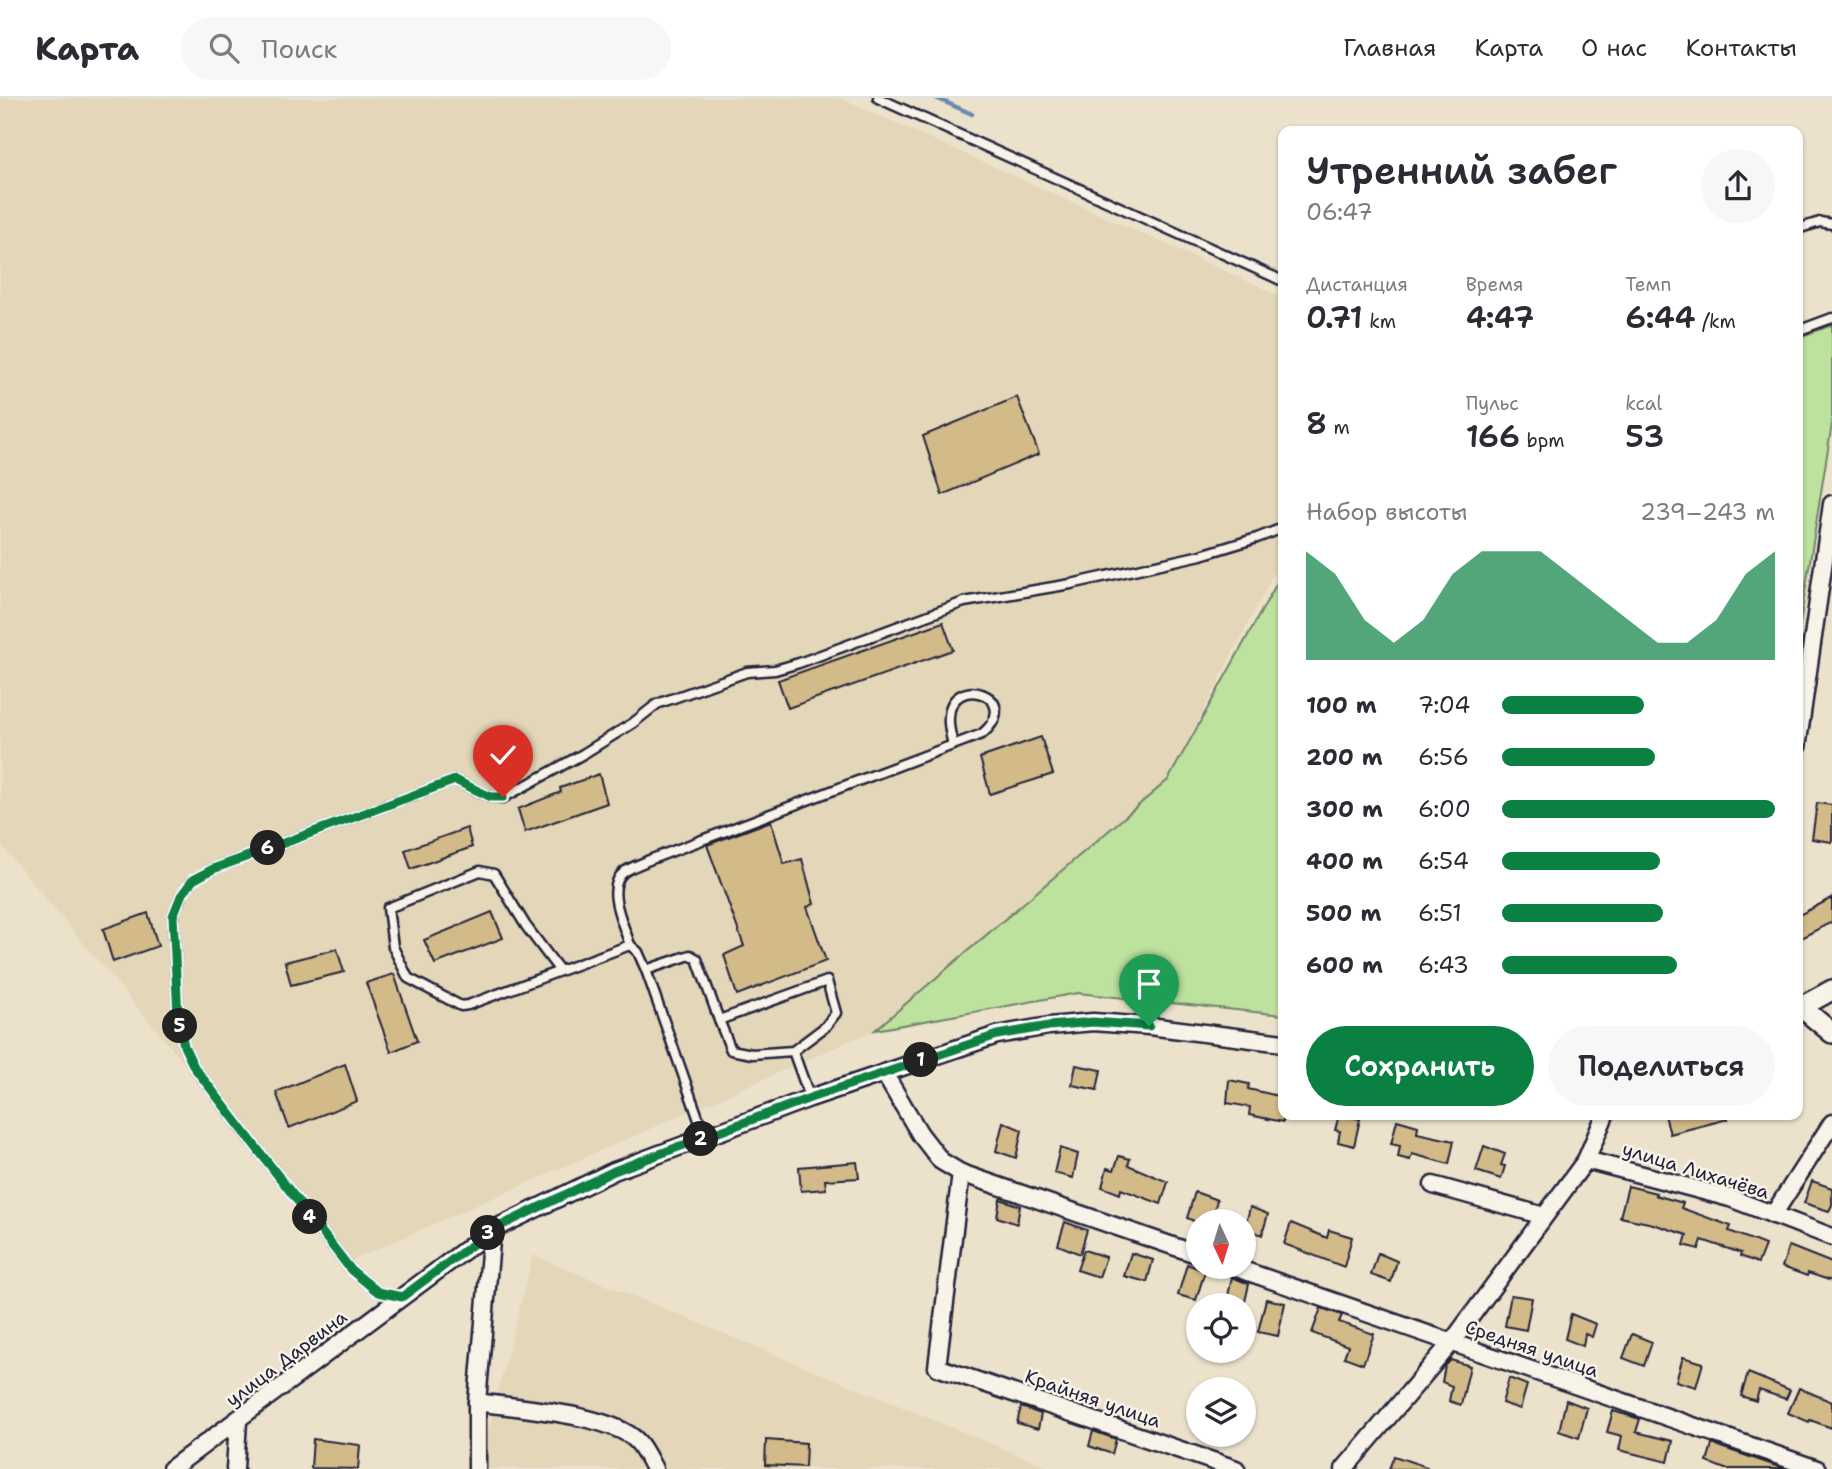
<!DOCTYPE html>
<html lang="ru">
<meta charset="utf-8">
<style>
body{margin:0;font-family:"Shantell Sans",sans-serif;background:#f7f7f7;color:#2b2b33;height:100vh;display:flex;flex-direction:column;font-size:26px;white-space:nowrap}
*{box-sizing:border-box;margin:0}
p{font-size:23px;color:#7c7c81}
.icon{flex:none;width:38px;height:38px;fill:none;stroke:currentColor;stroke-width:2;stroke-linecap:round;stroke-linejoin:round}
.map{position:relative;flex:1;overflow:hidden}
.drawer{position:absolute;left:1278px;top:28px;width:525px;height:994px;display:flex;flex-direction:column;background:#fff;border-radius:14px;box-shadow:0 2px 5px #0004}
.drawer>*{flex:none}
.needle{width:46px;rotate:176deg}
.fabs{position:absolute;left:1186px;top:1111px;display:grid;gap:14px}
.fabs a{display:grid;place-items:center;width:70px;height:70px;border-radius:50%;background:#fff;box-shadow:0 2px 5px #0004;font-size:35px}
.pin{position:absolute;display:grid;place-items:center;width:60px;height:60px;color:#fff;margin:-72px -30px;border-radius:50% 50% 50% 0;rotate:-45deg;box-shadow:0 0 7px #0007}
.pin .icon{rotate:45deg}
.km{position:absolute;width:35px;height:35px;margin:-18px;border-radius:50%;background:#222;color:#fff;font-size:19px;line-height:35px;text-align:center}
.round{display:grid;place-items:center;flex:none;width:74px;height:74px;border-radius:37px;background:#f7f7f7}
.head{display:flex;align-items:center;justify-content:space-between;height:119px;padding:0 28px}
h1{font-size:38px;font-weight:600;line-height:52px}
.stats{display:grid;grid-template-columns:repeat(3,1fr);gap:10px;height:119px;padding:7px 28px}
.stats div{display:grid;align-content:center}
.stats b{font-size:30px;font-weight:600}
.stats small{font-size:19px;font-weight:400}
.stats p{font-size:19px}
.chart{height:196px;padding:14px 28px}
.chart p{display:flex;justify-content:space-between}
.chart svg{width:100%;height:126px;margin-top:7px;fill:#0b8043;opacity:.7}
.primary-button{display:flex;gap:14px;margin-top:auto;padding:14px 28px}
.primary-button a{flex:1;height:80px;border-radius:42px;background:#0b8043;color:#fff;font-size:28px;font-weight:600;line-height:80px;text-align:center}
.primary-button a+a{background:#f7f7f7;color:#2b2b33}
ul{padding:0 28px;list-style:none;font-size:23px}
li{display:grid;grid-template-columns:112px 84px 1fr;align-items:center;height:52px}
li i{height:18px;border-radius:9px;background:#0b8043}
header{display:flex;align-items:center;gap:42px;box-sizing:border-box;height:98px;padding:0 35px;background:#fff;border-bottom:2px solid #e1e1e2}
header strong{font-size:33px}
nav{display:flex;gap:38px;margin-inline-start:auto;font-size:24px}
.search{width:490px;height:63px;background:#f7f7f7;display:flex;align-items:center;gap:18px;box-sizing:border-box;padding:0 24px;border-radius:38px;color:#7c7c81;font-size:26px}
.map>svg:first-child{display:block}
</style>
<header>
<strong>Карта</strong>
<div class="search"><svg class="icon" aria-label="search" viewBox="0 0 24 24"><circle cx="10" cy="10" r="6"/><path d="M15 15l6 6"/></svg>Поиск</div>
<nav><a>Главная</a><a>Карта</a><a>О нас</a><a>Контакты</a></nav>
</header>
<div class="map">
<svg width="1832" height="1371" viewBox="0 0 1832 1371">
<rect width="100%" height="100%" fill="#ece2cc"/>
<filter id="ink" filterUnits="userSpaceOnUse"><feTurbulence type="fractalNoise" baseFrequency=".0143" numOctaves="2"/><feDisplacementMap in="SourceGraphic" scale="14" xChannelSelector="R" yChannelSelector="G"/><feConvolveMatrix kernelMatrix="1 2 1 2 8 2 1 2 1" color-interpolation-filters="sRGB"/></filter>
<g filter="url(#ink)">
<g fill="#e4d6b8">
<polygon points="0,0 840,0 1283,199 1283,457 1168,682 875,932 350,1163 0,746"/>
<polygon points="533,1157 1053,1371 478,1371"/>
</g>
<g fill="#bce29d" stroke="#6f826c" stroke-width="2">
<polygon points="1832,227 1832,326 1797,544 1797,240"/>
<polygon points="1283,474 1283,917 1078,895 875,932 1168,682"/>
</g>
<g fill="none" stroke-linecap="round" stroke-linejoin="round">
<polyline stroke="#698cac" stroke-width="4.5" points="936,0 972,16"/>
</g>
<g fill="#d2ba89" stroke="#22223b" stroke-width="2">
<polygon points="1017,299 1039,356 942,397 923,338"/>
<polygon points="943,524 953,552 788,610 778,582"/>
<polygon points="1041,639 1053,676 990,696 980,660"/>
<polygon points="599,676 607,705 525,734 518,711 561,694 560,690"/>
<polygon points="1817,705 1832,707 1832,744 1812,741"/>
<polygon points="771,723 784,766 802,761 814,806 807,809 826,863 737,897 724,857 744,848 707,747"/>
<polygon points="467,730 472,749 411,771 405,752"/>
<polygon points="1832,800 1832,824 1801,840 1797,833 1797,818"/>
<polygon points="492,814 503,840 435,866 424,842"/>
<polygon points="148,815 158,848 113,864 103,831"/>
<polygon points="337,851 344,874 291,887 285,864"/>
<polygon points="394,876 417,943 391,954 366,885"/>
<polygon points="345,966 357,1003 289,1030 276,994"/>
<polygon points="1076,967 1101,972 1097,992 1072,987"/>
<polygon points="1229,982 1249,986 1248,991 1283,999 1283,1024 1249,1017 1250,1009 1227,1005"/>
<polygon points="1339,1017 1360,1021 1354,1048 1338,1044 1340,1033 1335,1032"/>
<polygon points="1665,1017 1728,1017 1728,1021 1670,1036"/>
<polygon points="1397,1022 1418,1028 1417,1035 1454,1043 1449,1066 1412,1056 1410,1062 1398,1059 1400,1048 1391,1046"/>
<polygon points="1003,1024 1022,1032 1016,1060 996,1053"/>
<polygon points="1484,1048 1505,1056 1501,1067 1505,1068 1501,1081 1476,1073"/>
<polygon points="1060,1050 1078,1056 1073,1080 1054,1075"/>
<polygon points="1119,1058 1130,1061 1128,1067 1168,1084 1161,1106 1121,1091 1120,1096 1102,1089 1107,1070 1114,1072"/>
<polygon points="857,1064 859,1080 825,1082 826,1091 801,1093 799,1069"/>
<polygon points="1812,1083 1832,1090 1832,1107 1829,1113 1804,1105"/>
<polygon points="1628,1088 1656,1095 1655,1097 1683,1105 1681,1110 1731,1128 1729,1133 1765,1147 1758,1165 1740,1158 1741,1155 1702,1142 1699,1151 1684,1147 1687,1137 1653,1126 1620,1119"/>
<polygon points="1195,1094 1217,1102 1211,1124 1196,1124 1187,1120"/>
<polygon points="1000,1101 1020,1108 1017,1126 997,1119"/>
<polygon points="1250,1109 1268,1116 1262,1137 1245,1130"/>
<polygon points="1065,1124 1087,1132 1080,1156 1058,1147"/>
<polygon points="1291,1125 1327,1140 1329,1132 1352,1139 1344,1169 1284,1146"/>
<polygon points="1789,1148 1832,1165 1832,1183 1808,1175 1807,1178 1782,1169"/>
<polygon points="1084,1152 1106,1159 1099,1179 1077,1172"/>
<polygon points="1131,1155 1153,1162 1147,1184 1124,1178"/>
<polygon points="1378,1155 1397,1163 1391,1184 1371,1177"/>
<polygon points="1187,1166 1205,1173 1196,1202 1178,1197"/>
<polygon points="1232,1179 1249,1186 1244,1208 1227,1203"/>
<polygon points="1511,1197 1532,1200 1526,1232 1505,1228"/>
<polygon points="1266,1201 1285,1205 1278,1238 1258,1234"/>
<polygon points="1321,1210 1342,1217 1339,1224 1374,1236 1363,1266 1344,1259 1348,1248 1312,1235"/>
<polygon points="1571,1216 1596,1226 1592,1239 1585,1236 1583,1248 1565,1241"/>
<polygon points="1632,1236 1652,1244 1644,1268 1623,1260"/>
<polygon points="1683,1259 1703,1265 1696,1289 1676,1283"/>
<polygon points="1451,1262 1470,1268 1461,1307 1449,1303 1452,1288 1442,1284 1445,1268"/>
<polygon points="1748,1275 1790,1292 1786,1301 1759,1292 1756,1303 1741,1298"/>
<polygon points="1509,1280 1527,1287 1520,1311 1502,1305"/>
<polygon points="1799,1290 1832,1304 1832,1330 1810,1322 1809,1324 1788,1315"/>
<polygon points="1566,1302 1587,1310 1579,1340 1559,1333"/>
<polygon points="1021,1309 1041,1316 1038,1331 1017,1325"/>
<polygon points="1613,1313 1640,1321 1636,1334 1673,1343 1668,1364 1619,1352 1622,1338 1607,1334"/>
<polygon points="1093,1333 1116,1341 1112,1356 1089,1348"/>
<polygon points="313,1341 360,1347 358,1371 311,1370"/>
<polygon points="766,1342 806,1345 805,1369 765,1367"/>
<polygon points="1712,1346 1785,1371 1725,1371 1707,1364"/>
<polygon points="1394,1358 1427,1369 1426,1371 1389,1371"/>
</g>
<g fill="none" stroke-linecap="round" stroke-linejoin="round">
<g stroke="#22223b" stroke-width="13">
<g id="service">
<polyline points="878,0 1283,183"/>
<polyline points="1797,131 1820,124 1832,126"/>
<polyline points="1797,233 1832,220"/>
<path d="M 630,847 C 624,827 604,790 624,774 C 631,769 641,766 649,762 L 982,636 C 1026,599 951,573 949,619 C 948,628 951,638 953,647"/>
<polyline points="646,872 705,1039"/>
<polyline points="560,873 526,828 494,776 480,773 388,810 393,849 408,880 461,908 468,907 630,847 638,854 646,872 690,857 697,861 719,922"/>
<polyline points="793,953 752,956 731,952 719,922 827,883 836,915 825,929 793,953 810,1000"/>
<polyline points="399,1199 378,1194 351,1172 194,969 184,948 178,918 173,818 181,798 193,782 213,771 455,682 491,699 503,700 583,656 633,625 657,606 747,574 775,572 799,565 964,504 1071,486 1201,457 1257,440 1283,430"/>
</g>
</g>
<g stroke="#22223b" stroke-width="21">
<g id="minor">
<polyline points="1797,650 1832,406"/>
<polyline points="884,975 920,1036 941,1063 961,1075 1199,1157"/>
<polyline points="1586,1062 1730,1100 1832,1139"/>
<polyline points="961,1075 937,1269 1236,1371"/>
<polyline points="1433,1087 1544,1118"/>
<polyline points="1773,1117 1832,1025"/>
<polyline points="1234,1169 1817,1371"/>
<path d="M 477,1304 C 516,1310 611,1316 637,1343 C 644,1350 649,1362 654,1371"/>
<polyline points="171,1371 492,1132 614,1073 810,1000 997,937 1049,928 1093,924 1149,928 1283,945"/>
<polyline points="235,1371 238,1323"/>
<polyline points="477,1371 477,1304 492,1132"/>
<polyline points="1344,1371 1452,1244 1586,1062 1605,1017"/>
</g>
</g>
<g stroke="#22223b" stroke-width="24">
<polyline id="tertiary" points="1832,892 1801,909 1832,935"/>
</g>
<use href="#service" stroke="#f7f3e8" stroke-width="8"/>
<use href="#minor" stroke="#f7f3e8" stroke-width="16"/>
<use href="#tertiary" stroke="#f7f3e8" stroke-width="19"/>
</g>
</g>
<g fill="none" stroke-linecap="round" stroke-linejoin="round" filter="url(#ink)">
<g stroke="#fff" stroke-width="14">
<polyline id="route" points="503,699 491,699 455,682 213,771 193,782 181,798 173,818 178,918 184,948 194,969 351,1172 378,1194 402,1199 492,1132 614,1073 810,1000 997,937 1049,928 1093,924 1149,928"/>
</g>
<use href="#route" stroke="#0b8043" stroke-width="9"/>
</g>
<g text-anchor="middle" stroke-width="5" stroke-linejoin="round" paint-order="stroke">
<g font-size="19" fill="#22223b" stroke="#f7f3e8">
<text transform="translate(1696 1072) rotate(17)" y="7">улица Лихачёва</text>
<text transform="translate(1532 1250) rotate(19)" y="7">Средняя улица</text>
<text transform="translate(286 1260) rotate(-37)" y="7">улица Дарвина</text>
<text transform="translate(1093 1300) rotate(19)" y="7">Крайняя улица</text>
</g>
</g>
</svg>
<div class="fabs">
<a><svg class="needle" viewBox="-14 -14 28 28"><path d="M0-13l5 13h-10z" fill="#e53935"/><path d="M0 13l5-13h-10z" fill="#7c7c81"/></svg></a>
<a><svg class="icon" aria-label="locate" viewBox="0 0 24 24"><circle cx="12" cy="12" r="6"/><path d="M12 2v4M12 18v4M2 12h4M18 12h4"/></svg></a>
<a><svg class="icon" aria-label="layers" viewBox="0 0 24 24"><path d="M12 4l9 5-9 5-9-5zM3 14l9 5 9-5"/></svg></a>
</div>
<div class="pin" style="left:1149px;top:928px;background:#1e9e55"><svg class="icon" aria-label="arrive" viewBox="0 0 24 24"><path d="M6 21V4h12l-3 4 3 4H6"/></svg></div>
<div class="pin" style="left:503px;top:699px;background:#d93025"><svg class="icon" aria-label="check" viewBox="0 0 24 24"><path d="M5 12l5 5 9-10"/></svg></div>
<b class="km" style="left:921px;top:962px">1</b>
<b class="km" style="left:701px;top:1041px">2</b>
<b class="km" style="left:488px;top:1135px">3</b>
<b class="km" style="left:310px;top:1119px">4</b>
<b class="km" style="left:180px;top:928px">5</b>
<b class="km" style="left:268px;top:750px">6</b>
<section class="drawer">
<div class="head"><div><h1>Утренний забег</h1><p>06:47</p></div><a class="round"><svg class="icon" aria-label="share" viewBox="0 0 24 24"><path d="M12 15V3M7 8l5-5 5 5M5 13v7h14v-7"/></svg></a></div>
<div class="stats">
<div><p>Дистанция</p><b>0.71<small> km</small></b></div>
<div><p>Время</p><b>4:47</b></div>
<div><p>Темп</p><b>6:44<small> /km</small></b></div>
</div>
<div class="stats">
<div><b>8<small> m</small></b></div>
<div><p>Пульс</p><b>166<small> bpm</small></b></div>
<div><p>kcal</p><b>53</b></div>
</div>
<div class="chart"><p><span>Набор высоты</span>239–243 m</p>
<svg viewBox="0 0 160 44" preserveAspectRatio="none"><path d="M0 44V6L10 14L20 30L30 38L40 30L50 14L60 6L70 6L80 6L90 14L100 22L110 30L120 38L130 38L140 30L150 14L160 6V44z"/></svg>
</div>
<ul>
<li><b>100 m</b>7:04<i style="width:52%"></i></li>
<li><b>200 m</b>6:56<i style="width:56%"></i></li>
<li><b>300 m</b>6:00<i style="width:100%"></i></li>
<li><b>400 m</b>6:54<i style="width:58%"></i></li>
<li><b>500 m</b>6:51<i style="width:59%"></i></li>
<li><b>600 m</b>6:43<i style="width:64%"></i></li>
</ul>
<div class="primary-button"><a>Сохранить</a><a>Поделиться</a></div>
</section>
</div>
